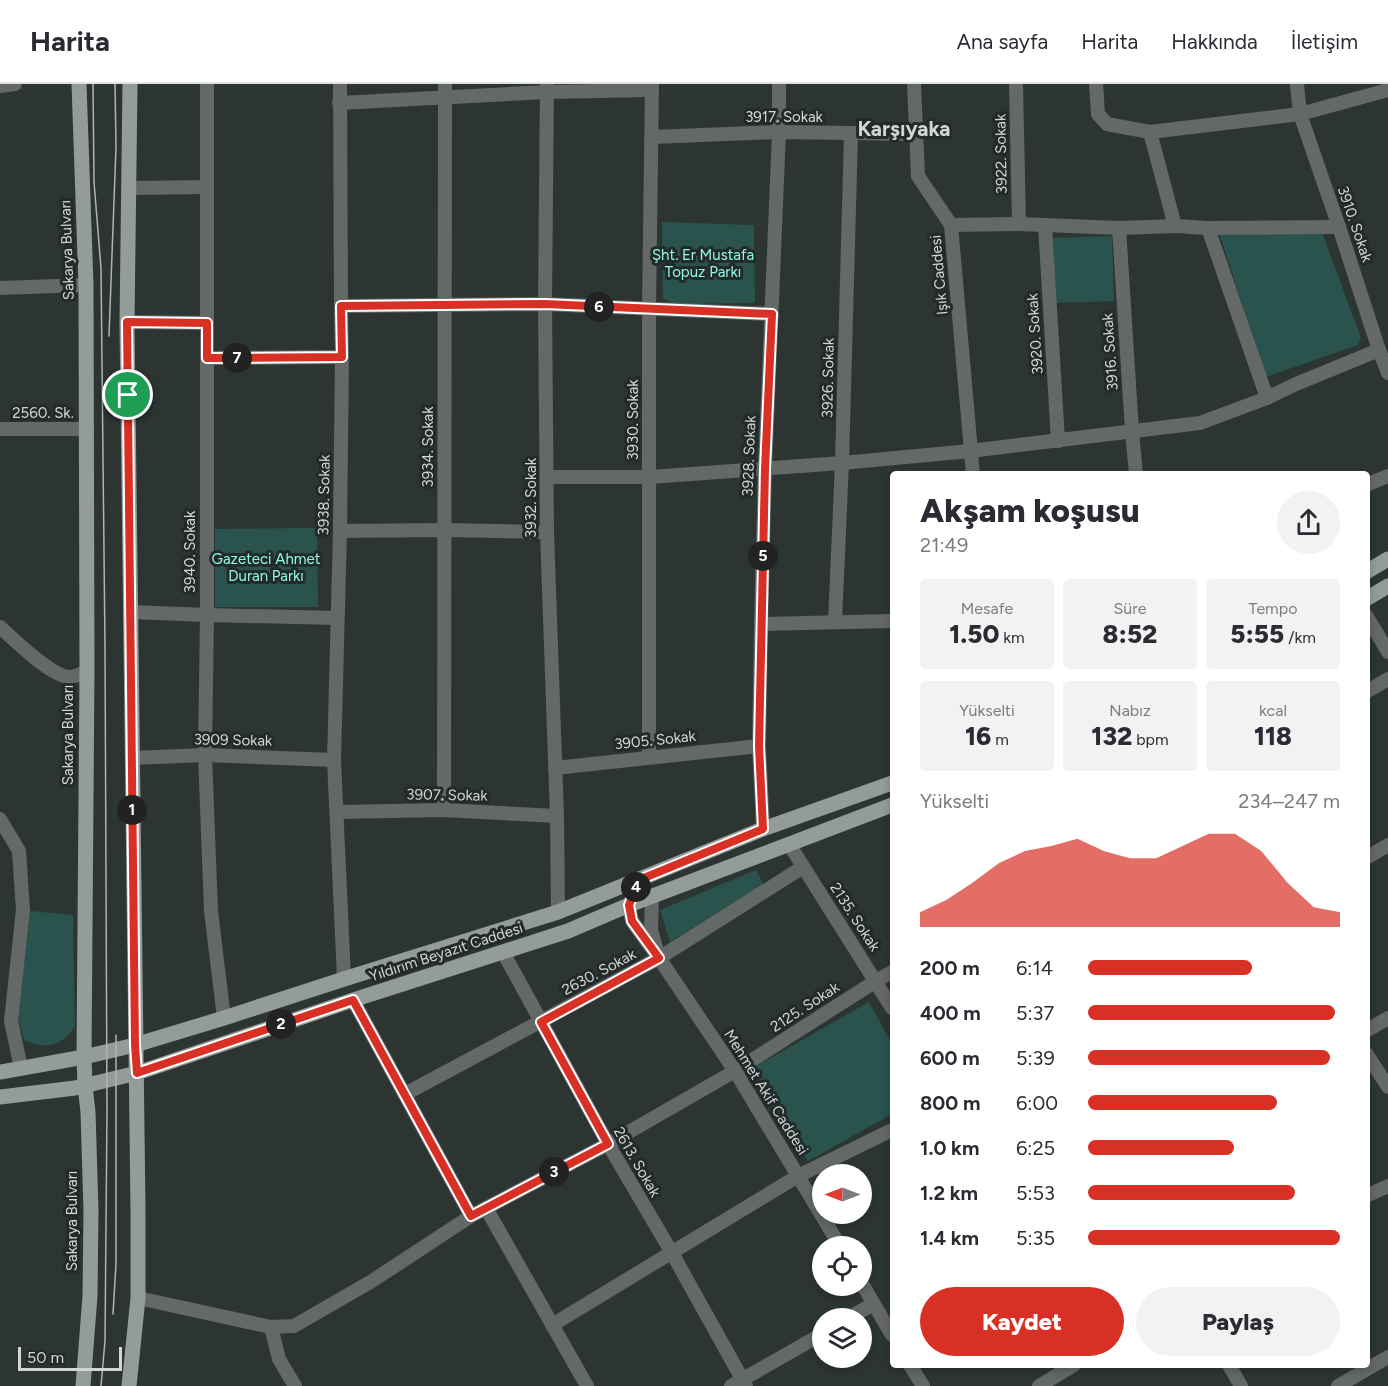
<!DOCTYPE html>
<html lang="tr">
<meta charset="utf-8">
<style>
body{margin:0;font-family:Figtree,sans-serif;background:#f2f2f3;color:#2b2b33;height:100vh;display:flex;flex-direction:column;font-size:22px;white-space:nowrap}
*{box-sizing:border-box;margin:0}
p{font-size:20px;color:#7c7c81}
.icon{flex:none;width:33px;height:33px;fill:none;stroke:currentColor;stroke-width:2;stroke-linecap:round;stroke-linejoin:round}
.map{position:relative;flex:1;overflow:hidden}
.panel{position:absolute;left:890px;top:387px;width:480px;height:897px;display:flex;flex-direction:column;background:#fff;border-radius:6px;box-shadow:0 3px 9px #0003}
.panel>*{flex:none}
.needle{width:39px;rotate:270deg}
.fabs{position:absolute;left:812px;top:1080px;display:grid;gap:12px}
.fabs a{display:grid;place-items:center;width:60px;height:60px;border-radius:50%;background:#fff;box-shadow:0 3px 9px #0003;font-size:30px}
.scale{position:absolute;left:18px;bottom:15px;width:104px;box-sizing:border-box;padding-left:6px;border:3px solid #d2d7d6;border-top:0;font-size:16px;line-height:21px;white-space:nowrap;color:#d2d7d6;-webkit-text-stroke:4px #232b2a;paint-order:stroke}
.pin{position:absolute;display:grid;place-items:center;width:51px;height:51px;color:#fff;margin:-26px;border:3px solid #fff;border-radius:50%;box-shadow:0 2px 6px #0007}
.km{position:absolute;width:30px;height:30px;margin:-15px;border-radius:50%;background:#222;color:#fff;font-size:16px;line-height:30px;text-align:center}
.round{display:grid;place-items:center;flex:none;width:63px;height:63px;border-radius:32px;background:#f2f2f3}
.head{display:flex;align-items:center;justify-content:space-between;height:102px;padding:0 30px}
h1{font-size:33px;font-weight:800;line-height:45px}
.stats{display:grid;grid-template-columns:repeat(3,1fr);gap:9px;height:102px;padding:6px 30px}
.stats div{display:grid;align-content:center;border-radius:6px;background:#f2f2f3;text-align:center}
.stats b{font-size:26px;font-weight:800}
.stats small{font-size:16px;font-weight:400}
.stats p{font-size:16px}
.chart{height:168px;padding:12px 30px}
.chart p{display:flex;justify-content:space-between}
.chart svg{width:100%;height:108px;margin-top:6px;fill:#d93025;opacity:.7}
.button{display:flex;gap:12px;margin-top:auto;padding:12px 30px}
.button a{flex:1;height:69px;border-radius:36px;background:#d93025;color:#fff;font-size:24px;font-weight:800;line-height:69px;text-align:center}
.button a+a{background:#f2f2f3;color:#2b2b33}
ul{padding:0 30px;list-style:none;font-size:20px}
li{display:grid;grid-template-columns:96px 72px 1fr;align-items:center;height:45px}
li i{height:15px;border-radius:8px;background:#d93025}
header{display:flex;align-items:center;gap:36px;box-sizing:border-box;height:84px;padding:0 30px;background:#fff;border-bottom:2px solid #e1e1e2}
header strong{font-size:28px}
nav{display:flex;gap:33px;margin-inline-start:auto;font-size:21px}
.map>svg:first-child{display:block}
</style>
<header>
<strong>Harita</strong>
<nav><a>Ana sayfa</a><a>Harita</a><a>Hakkında</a><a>İletişim</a></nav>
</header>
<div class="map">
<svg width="1388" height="1302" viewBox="0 0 1388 1302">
<rect width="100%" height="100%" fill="#2d3533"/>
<g fill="#29534c">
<polygon points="662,138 754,141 755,219 677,220 663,215"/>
<polygon points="1322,148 1361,254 1358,261 1266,293 1219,149"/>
<polygon points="1112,152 1114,217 1055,219 1053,154"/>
<polygon points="317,444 318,523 215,523 215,445"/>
<polygon points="756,786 763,800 670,858 660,826"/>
<path d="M 30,827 L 73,831 L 75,943 C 71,947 66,954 61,957 C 49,964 36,962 24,956 L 18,933 Z"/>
<polygon points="869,918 892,960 892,1030 808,1077 751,985"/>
</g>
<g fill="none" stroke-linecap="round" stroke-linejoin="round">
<g stroke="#646867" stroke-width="14">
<polyline points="207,0 207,531 205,671 211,827 224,934"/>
<polyline points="340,0 341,222 342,273 340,447 334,676 344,895"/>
<polyline points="547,0 545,220 547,448 557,732 558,828"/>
<polyline points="914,0 918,92 951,141 973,390"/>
<polyline points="1016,0 1019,140"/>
<polyline points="1096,0 1098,30 1107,40 1150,48 1175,142"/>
<polyline points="1297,0 1300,30 1339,143 1379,266 1388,289"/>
<polyline points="0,2 15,0"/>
<polyline points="339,19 547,8 652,6"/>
<polyline points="1150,48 1300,30 1388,6"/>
<polyline points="652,53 779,48 916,50"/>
<polyline points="130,104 207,103"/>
<polyline points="951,141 1019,140 1119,144 1175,142 1208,144 1339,143"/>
<polyline points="1045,141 1058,357"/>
<polyline points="1119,144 1132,347 1136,390"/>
<polyline points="1208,144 1267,314"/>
<polyline points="0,204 86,201"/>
<polyline points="341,222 545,220 772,230"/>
<polyline points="127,238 207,239"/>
<polyline points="207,274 342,273"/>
<polyline points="0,345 87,345"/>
<polyline points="547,393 650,393 842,379 970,367 1200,339 1267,314 1296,300 1379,266"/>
<polyline points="1366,401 1388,392"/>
<polyline points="340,447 444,446 547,448"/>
<polyline points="130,528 207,531 337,534"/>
<polyline points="1366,531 1388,568"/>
<polyline points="835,538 842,379 851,50"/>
<polyline points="761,540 892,537"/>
<path d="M 0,543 C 14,556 51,592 69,593 C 75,593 81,590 87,587"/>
<polyline points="1366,608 1388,595"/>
<polyline points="649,673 649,225 652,0"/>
<polyline points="132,674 205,671 334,676"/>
<polyline points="555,684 759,662"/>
<polyline points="444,726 445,0"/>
<polyline points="337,728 444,726 557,732"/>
<polyline points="0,735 19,767 23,826 11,937 21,984"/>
<polyline points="763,745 759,662 761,540 765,385 779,48 779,0"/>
<polyline points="789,760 892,924"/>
<polyline points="1366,774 1388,761"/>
<polyline points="639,796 629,821 632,837 659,874 651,846 652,813"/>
<polyline points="503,868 608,1060 672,1169 746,1302"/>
<polyline points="659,874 735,987 840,1162"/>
<polyline points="353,916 471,1132"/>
<polyline points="1366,947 1388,934"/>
<polyline points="1366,969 1388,1003"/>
<polyline points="405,1010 659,874 803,783"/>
<polyline points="1366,1112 1388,1102"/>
<polyline points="486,1124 608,1060 735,987 876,897 892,888"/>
<polyline points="861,1198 892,1251"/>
<polyline points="138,1214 271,1243 294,1242 372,1197 471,1132 486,1124 587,1302"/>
<polyline points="848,1234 874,1220"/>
<polyline points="552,1241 798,1092 892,1046"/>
<polyline points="271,1243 279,1275 295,1302"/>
<polyline points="910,1281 923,1302"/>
<polyline points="1229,1281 1241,1302"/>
<polyline points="731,1302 822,1250"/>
<polyline points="1039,1302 1074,1281"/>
<polyline points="1338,1302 1388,1273"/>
</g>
<g stroke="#949c9a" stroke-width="15">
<polyline points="79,0 86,201 87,587 84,973 85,1002 88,1028 91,1127 90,1212 83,1302"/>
<polyline points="1366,488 1388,475"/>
<polyline points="1366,515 1388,502"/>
<polyline points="0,988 84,973 135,961 224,934 344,895 558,828 763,745 892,699"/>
<polyline points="0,1013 75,1004 137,989 353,916 568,847 629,821 892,721"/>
<polyline points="129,1302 138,1214 138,1126 127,238 130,0"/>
</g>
<g stroke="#b0b5b4" stroke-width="1.5">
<polyline points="93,0 94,98 101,184 105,563 107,1027 105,1257 101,1302"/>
<polyline points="109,252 116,63 115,0"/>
<polyline points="113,1230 116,1180 116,951"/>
</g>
</g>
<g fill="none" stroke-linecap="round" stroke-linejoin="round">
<g stroke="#fff" stroke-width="12">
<polygon id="route" points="545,220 772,230 765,385 759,662 763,745 639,796 629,821 632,837 659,874 541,938 608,1060 471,1132 353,916 137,989 135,961 127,238 207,239 207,274 342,273 341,222"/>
</g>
<use href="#route" stroke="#d93025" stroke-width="8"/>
</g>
<g text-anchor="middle" stroke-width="6" stroke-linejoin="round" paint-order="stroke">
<g font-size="15" fill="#d2d7d6" stroke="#232b2a">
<text x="784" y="38">3917. Sokak</text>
<text transform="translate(1001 70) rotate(-91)" y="5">3922. Sokak</text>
<text transform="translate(1355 140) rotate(71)" y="5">3910. Sokak</text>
<text transform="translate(67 166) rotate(-92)" y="5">Sakarya Bulvarı</text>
<text transform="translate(939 191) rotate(-95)" y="5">Işık Caddesi</text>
<text transform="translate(1035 250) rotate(-94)" y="5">3920. Sokak</text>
<text transform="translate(1110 268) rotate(-94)" y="5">3916. Sokak</text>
<text transform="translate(828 294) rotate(-89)" y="5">3926. Sokak</text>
<text x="43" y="334">2560. Sk.</text>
<text transform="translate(633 336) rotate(-90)" y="5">3930. Sokak</text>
<text transform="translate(428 363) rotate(-90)" y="5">3934. Sokak</text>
<text transform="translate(749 372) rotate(-88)" y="5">3928. Sokak</text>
<text transform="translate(324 411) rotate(-89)" y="5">3938. Sokak</text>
<text transform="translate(531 414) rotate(-90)" y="5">3932. Sokak</text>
<text transform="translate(190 468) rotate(-90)" y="5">3940. Sokak</text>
<text transform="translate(68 651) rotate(-90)" y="5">Sakarya Bulvarı</text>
<text transform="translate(233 656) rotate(1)" y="5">3909 Sokak</text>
<text transform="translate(655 656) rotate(-6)" y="5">3905. Sokak</text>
<text transform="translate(447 711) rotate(1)" y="5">3907. Sokak</text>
<text transform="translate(855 833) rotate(57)" y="5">2135. Sokak</text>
<text transform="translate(446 868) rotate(-18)" y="5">Yıldırım Beyazıt Caddesi</text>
<text transform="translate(599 888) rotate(-28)" y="5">2630. Sokak</text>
<text transform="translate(805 923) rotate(-33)" y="5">2125. Sokak</text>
<text transform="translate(766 1008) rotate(58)" y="5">Mehmet Akif Caddesi</text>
<text transform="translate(637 1078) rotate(60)" y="5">2613. Sokak</text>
<text transform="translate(72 1137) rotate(-90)" y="5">Sakarya Bulvarı</text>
</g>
<g font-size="15" fill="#8ef8e6" stroke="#232b2a">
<text x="703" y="176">Şht. Er Mustafa<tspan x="703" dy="17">Topuz Parkı</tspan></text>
<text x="266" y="480">Gazeteci Ahmet<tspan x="266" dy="17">Duran Parkı</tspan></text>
</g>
<g font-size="21" font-weight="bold" fill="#d2d7d6" stroke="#232b2a">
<text x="904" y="52">Karşıyaka</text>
</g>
</g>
</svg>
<div class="fabs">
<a><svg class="needle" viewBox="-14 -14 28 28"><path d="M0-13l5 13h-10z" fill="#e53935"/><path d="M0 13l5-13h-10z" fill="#7c7c81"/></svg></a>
<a><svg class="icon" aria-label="locate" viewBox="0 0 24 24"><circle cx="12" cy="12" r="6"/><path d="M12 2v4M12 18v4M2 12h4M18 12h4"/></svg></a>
<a><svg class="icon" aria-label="layers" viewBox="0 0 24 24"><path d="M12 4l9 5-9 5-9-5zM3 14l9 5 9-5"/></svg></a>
</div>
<div class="scale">50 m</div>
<div class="pin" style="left:128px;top:311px;background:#1e9e55"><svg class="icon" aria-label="arrive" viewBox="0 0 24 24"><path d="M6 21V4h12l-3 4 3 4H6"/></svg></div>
<b class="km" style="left:132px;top:726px">1</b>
<b class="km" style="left:281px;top:940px">2</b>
<b class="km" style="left:554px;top:1088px">3</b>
<b class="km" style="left:636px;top:803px">4</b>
<b class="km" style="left:763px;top:472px">5</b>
<b class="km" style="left:599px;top:223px">6</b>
<b class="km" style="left:237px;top:274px">7</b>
<section class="panel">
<div class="head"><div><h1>Akşam koşusu</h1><p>21:49</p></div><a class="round"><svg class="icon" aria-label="share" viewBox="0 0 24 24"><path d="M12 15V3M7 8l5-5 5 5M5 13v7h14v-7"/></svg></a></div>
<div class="stats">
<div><p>Mesafe</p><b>1.50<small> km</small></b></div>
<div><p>Süre</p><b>8:52</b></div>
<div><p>Tempo</p><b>5:55<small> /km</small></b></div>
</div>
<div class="stats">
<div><p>Yükselti</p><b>16<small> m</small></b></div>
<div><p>Nabız</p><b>132<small> bpm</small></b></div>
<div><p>kcal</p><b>118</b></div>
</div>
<div class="chart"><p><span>Yükselti</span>234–247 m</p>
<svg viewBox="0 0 160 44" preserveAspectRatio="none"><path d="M0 44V38L10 33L20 26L30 18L40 13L50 11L60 8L70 13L80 16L90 16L100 11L110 6L120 6L130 13L140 26L150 36L160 38V44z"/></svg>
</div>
<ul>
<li><b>200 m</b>6:14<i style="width:65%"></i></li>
<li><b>400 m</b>5:37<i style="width:98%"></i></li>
<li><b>600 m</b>5:39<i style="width:96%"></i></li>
<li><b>800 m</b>6:00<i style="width:75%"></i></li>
<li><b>1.0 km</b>6:25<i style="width:58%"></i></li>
<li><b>1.2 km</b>5:53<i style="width:82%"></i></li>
<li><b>1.4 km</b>5:35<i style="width:100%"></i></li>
</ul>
<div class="button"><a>Kaydet</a><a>Paylaş</a></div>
</section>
</div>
